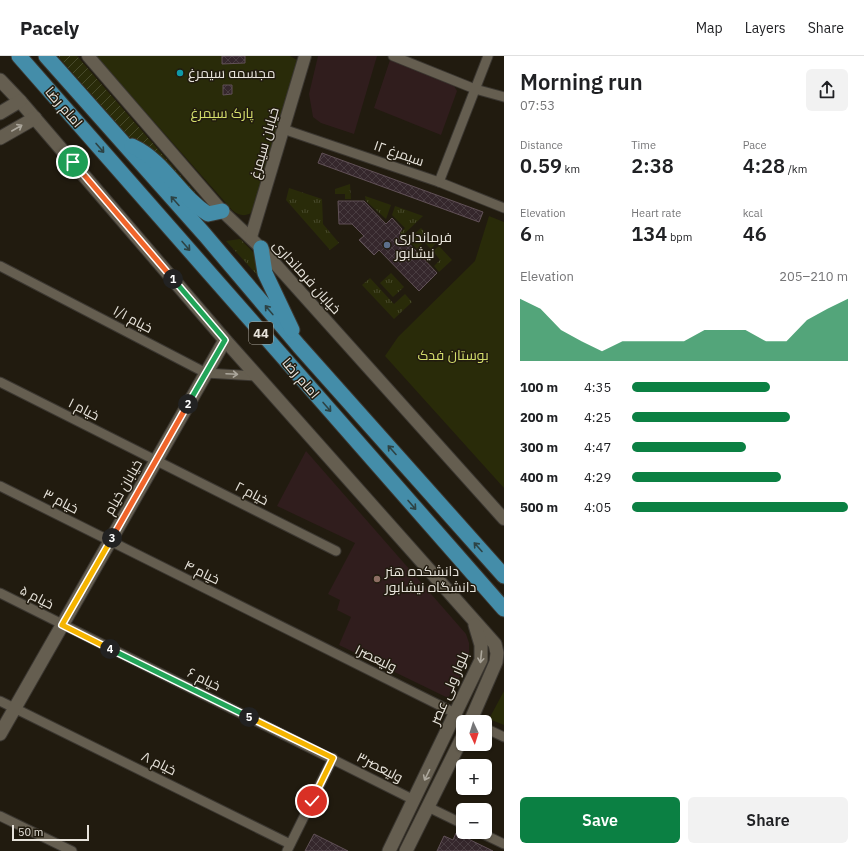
<!DOCTYPE html>
<meta charset="utf-8">
<style>
body{margin:0;font-family:"IBM Plex Sans",Cairo,sans-serif;background:#f2f2f2;color:#202124;height:100vh;display:flex;flex-direction:column;font-size:15px;white-space:nowrap}
*{box-sizing:border-box;margin:0}
p{font-size:13px;color:#757577}
.icon{flex:none;width:22px;height:22px;fill:none;stroke:currentColor;stroke-width:2;stroke-linecap:round;stroke-linejoin:round}
.map{position:relative;flex:1;overflow:hidden}
.details{display:flex;flex-direction:column;background:#fff;width:360px}
.details>*{flex:none}
.needle{width:26px;rotate:176deg}
.fabs{position:absolute;left:456px;top:659px;display:grid;gap:8px}
.fabs a{display:grid;place-items:center;width:36px;height:36px;border-radius:6px;background:#fff;box-shadow:0 1px 3px #0004;font-size:20px}
.scale{position:absolute;left:12px;bottom:10px;width:77px;box-sizing:border-box;padding-left:4px;border:2px solid #e7e3db;border-top:0;font-size:11px;line-height:14px;white-space:nowrap;color:#e7e3db;-webkit-text-stroke:3px #211b0f;paint-order:stroke}
.pin{position:absolute;display:grid;place-items:center;width:34px;height:34px;color:#fff;margin:-17px;border:2px solid #fff;border-radius:50%;box-shadow:0 1px 4px #0007}
.km{position:absolute;width:20px;height:20px;margin:-10px;border-radius:50%;background:#222;color:#fff;font-size:11px;line-height:20px;text-align:center}
.round{display:grid;place-items:center;flex:none;width:42px;height:42px;border-radius:6px;background:#f2f2f2}
.summary{display:flex;align-items:center;justify-content:space-between;height:68px;padding:0 16px}
h1{font-size:22px;font-weight:600;line-height:30px}
.figures{display:grid;grid-template-columns:repeat(3,1fr);gap:6px;height:68px;padding:4px 16px}
.figures div{display:grid;align-content:center}
.figures b{font-size:20px;font-weight:600}
.figures small{font-size:11px;font-weight:400}
.figures p{font-size:11px}
.chart{height:112px;padding:8px 16px}
.chart p{display:flex;justify-content:space-between}
.chart svg{width:100%;height:72px;margin-top:4px;fill:#0b8043;opacity:.7}
.cta{display:flex;gap:8px;margin-top:auto;padding:8px 16px}
.cta a{flex:1;height:46px;border-radius:6px;background:#0b8043;color:#fff;font-size:16px;font-weight:600;line-height:46px;text-align:center}
.cta a+a{background:#f2f2f2;color:#202124}
ul{padding:0 16px;list-style:none;font-size:13px}
li{display:grid;grid-template-columns:64px 48px 1fr;align-items:center;height:30px}
li i{height:10px;border-radius:5px;background:#0b8043}
header{display:flex;align-items:center;gap:24px;box-sizing:border-box;height:56px;padding:0 20px;background:#fff;border-bottom:1px solid #e0e0e0}
header strong{font-size:19px}
nav{display:flex;gap:22px;margin-inline-start:auto;font-size:14px}
main{display:flex;flex:1;min-height:0}
.map>svg:first-child{display:block}
</style>
<header>
<strong>Pacely</strong>
<nav><a>Map</a><a>Layers</a><a>Share</a></nav>
</header>
<main>
<div class="map">
<svg width="504" height="795" viewBox="0 0 504 795">
<defs>
<pattern id="grass-tufts" width="24" height="20" patternUnits="userSpaceOnUse"><rect width="24" height="20" fill="#292b09"/><path d="M3 7l-1-3M5 7V3M7 7l1-3M15 17l-1-3M17 17v-4M19 17l1-3" fill="none" stroke="#484a2c"/></pattern>
<pattern id="garden-furrows" width="10" height="10" patternUnits="userSpaceOnUse"><rect width="10" height="10" fill="#292b09"/><path d="M-1 1l2-2M0 10L10 0M9 11l2-2" fill="none" stroke="#484a2c"/></pattern>
<pattern id="building-cross-hatch" width="8" height="8" patternUnits="userSpaceOnUse"><rect width="8" height="8" fill="#35272c"/><path d="M0 0l8 8M0 8l8-8" fill="none" stroke="#483c40"/></pattern>
</defs>
<rect width="100%" height="100%" fill="#211b0f"/>
<g fill="#301d1d">
<polygon points="318,0 377,0 354,78 321,67 313,61 309,38"/>
<polygon points="390,4 453,28 457,35 441,79 374,52"/>
<polygon points="306,395 466,578 469,587 469,598 466,609 448,642 339,589 351,561 337,554 340,544 328,538 355,487 277,450"/>
</g>
<g fill="url(#grass-tufts)">
<polygon points="350,128 351,143 345,143 345,138 335,138 335,133"/>
<polygon points="289,132 322,143 323,168 339,187 330,194 286,144"/>
<polygon points="365,140 391,149 386,163 366,145"/>
<polygon points="395,150 423,160 403,179 400,177 405,172 392,159"/>
<polygon points="421,172 436,187 431,193 424,186 417,193 408,184"/>
<polygon points="240,183 256,199 259,221 226,185"/>
<polygon points="439,190 452,204 439,216 434,210 440,204 433,195"/>
<polygon points="391,217 404,231 393,241 380,227"/>
<polygon points="370,222 394,248 405,238 412,246 394,263 362,229"/>
</g>
<g fill="#292b09">
<path d="M 96,0 L 290,0 L 297,4 L 255,149 L 251,157 C 244,161 238,159 232,154 Z"/>
<polygon points="489,160 504,166 504,432 385,300 398,281 475,205"/>
<polygon points="504,635 504,669 489,663"/>
</g>
<polygon fill="url(#garden-furrows)" points="58,0 77,0 201,143 128,80"/>
<g fill="url(#building-cross-hatch)" stroke="#615157">
<polygon points="222,0 245,0 245,7 222,8"/>
<polygon points="223,29 232,29 232,38 223,39"/>
<polygon points="322,97 483,156 479,166 318,107"/>
<polygon points="338,145 364,145 386,168 392,162 402,173 399,177 437,217 419,235 379,194 374,199 359,184 364,180 352,168 339,168"/>
<polygon points="456,777 493,795 437,795 444,780 453,784"/>
<polygon points="314,778 348,795 305,795"/>
</g>
<g fill="none" stroke-linecap="round" stroke-linejoin="round">
<g stroke="#3b3731" stroke-width="11">
<g id="minor">
<polyline points="393,0 475,33 504,41"/>
<polyline points="283,73 439,126 504,152"/>
<polyline points="439,126 488,0"/>
<polyline points="0,210 206,317 257,320"/>
<polyline points="0,326 336,495"/>
<polyline points="0,430 457,658"/>
<polyline points="0,537 414,744"/>
<polyline points="0,645 290,788"/>
<polyline points="485,672 504,681"/>
<polyline points="428,751 463,768"/>
<polyline points="0,760 72,795"/>
<polyline points="479,776 504,788"/>
<polyline points="287,795 333,702"/>
</g>
</g>
<g stroke="#3b3731" stroke-width="14">
<g id="tertiary">
<polyline points="88,0 222,155 261,192 504,463"/>
<polyline points="251,181 305,0"/>
</g>
</g>
<g stroke="#3b3731" stroke-width="15">
<g id="secondary">
<polyline points="0,24 20,45 225,284 495,588 497,597 496,606 470,666"/>
<polyline points="0,57 20,45"/>
<polyline points="0,82 35,62"/>
<polyline points="0,678 225,284"/>
<polyline points="389,795 481,604 481,589 475,569"/>
<polyline points="406,795 463,680"/>
</g>
</g>
<g stroke="#3b3731" stroke-width="17">
<g id="trunk">
<polyline points="19,0 504,553"/>
<polyline points="46,0 205,179 299,290 504,520"/>
<path d="M 132,90 C 165,105 179,140 208,158 L 222,155"/>
<polyline points="261,192 265,217 292,274"/>
</g>
</g>
<use href="#minor" stroke="#655e50" stroke-width="9"/>
<use href="#tertiary" stroke="#655e50" stroke-width="12"/>
<use href="#secondary" stroke="#655e50" stroke-width="13"/>
<use href="#trunk" stroke="#448da9" stroke-width="15"/>
</g>
<defs><path id="oneway-shaft" d="M-6 0H5M1.5-3L5.5 0L1.5 3" fill="none" stroke-width="1.6" stroke-linecap="round" stroke-linejoin="round"/></defs>
<g stroke="#aca79c">
<use href="#oneway-shaft" transform="translate(17 72) rotate(-30)"/>
<use href="#oneway-shaft" transform="translate(232 318) rotate(3)"/>
<use href="#oneway-shaft" transform="translate(481 601) rotate(96)"/>
<use href="#oneway-shaft" transform="translate(427 719) rotate(116)"/>
</g>
<g stroke="#2d4345">
<use href="#oneway-shaft" transform="translate(100 92) rotate(49)"/>
<use href="#oneway-shaft" transform="translate(175 145) rotate(-132)"/>
<use href="#oneway-shaft" transform="translate(186 190) rotate(49)"/>
<use href="#oneway-shaft" transform="translate(269 254) rotate(-130)"/>
<use href="#oneway-shaft" transform="translate(327 351) rotate(49)"/>
<use href="#oneway-shaft" transform="translate(392 394) rotate(-132)"/>
<use href="#oneway-shaft" transform="translate(412 449) rotate(49)"/>
<use href="#oneway-shaft" transform="translate(478 491) rotate(-132)"/>
</g>
<g fill="none" stroke-linecap="round" stroke-linejoin="round">
<g stroke="#fff" stroke-width="8">
<polyline id="split-1" points="73,106 173,223"/>
</g>
<g stroke="#fff" stroke-width="8">
<polyline id="split-2" points="173,223 225,284 188,348"/>
</g>
<g stroke="#fff" stroke-width="8">
<polyline id="split-3" points="112,482 188,348"/>
</g>
<g stroke="#fff" stroke-width="8">
<polyline id="split-4" points="110,593 62,569 112,482"/>
</g>
<g stroke="#fff" stroke-width="8">
<polyline id="split-5" points="110,593 249,661"/>
</g>
<g stroke="#fff" stroke-width="8">
<polyline id="split-6" points="249,661 333,702 312,745"/>
</g>
<use href="#split-1" stroke="#f0652b" stroke-width="5"/>
<use href="#split-2" stroke="#22a559" stroke-width="5"/>
<use href="#split-3" stroke="#f0652b" stroke-width="5"/>
<use href="#split-4" stroke="#f5b400" stroke-width="5"/>
<use href="#split-5" stroke="#22a559" stroke-width="5"/>
<use href="#split-6" stroke="#f5b400" stroke-width="5"/>
</g>
<circle fill="#0f9aa8" stroke="#211b0f" stroke-width="1.5" cx="180" cy="17" r="4"/>
<circle fill="#5c6f8a" stroke="#211b0f" stroke-width="1.5" cx="387" cy="189" r="4"/>
<circle fill="#8d6e63" stroke="#211b0f" stroke-width="1.5" cx="377" cy="523" r="4"/>
<g text-anchor="middle" stroke-width="3" stroke-linejoin="round" paint-order="stroke">
<rect fill="#211b0f" stroke="#aca79e" stroke-width="1" x="249" y="266" width="24" height="22" rx="3"/>
<g font-size="13" font-weight="bold" fill="#e7e3db">
<text x="261" y="282">44</text>
</g>
<g font-size="14" fill="#e7e3db" stroke="#211b0f" text-anchor="start">
<text x="188" y="22">مجسمه سیمرغ</text>
<text x="395" y="186">فرمانداری<tspan x="395" dy="16">نیشابور</tspan></text>
<text x="385" y="520">دانشکده هنر<tspan x="385" dy="16">دانشگاه نیشابور</tspan></text>
</g>
<g font-size="14" fill="#e7e3db" stroke="#211b0f">
<text transform="translate(64 51) rotate(49)" y="5">امام رضا</text>
<text transform="translate(264 87) rotate(-74)" y="5">خیابان سیمرغ</text>
<text transform="translate(399 97) rotate(19)" y="5">سیمرغ ۱۲</text>
<text transform="translate(307 221) rotate(48)" y="5">خیابان فرمانداری</text>
<text transform="translate(133 263) rotate(28)" y="5">خیام ۱/۱</text>
<text transform="translate(301 322) rotate(49)" y="5">امام رضا</text>
<text transform="translate(84 353) rotate(27)" y="5">خیام ۱</text>
<text transform="translate(123 431) rotate(-60)" y="5">خیابان خیام</text>
<text transform="translate(252 437) rotate(27)" y="5">خیام ۲</text>
<text transform="translate(61 445) rotate(27)" y="5">خیام ۳</text>
<text transform="translate(202 516) rotate(26)" y="5">خیام ۴</text>
<text transform="translate(37 541) rotate(27)" y="5">خیام ۵</text>
<text transform="translate(376 602) rotate(26)" y="5">ولیعصر۱</text>
<text transform="translate(204 623) rotate(26)" y="5">خیام ۶</text>
<text transform="translate(449 632) rotate(-67)" y="5">بلوار ولی عصر</text>
<text transform="translate(159 707) rotate(26)" y="5">خیام ۸</text>
<text transform="translate(380 711) rotate(27)" y="5">ولیعصر۳</text>
</g>
<g font-size="14" fill="#d4de6b" stroke="#211b0f">
<text x="222" y="62">پارک سیمرغ</text>
<text x="453" y="304">بوستان فدک</text>
</g>
</g>
</svg>
<div class="fabs">
<a><svg class="needle" viewBox="-14 -14 28 28"><path d="M0-13l5 13h-10z" fill="#e53935"/><path d="M0 13l5-13h-10z" fill="#757577"/></svg></a>
<a>+</a>
<a>−</a>
</div>
<div class="scale">50 m</div>
<div class="pin" style="left:73px;top:106px;background:#1e9e55"><svg class="icon" aria-label="arrive" viewBox="0 0 24 24"><path d="M6 21V4h12l-3 4 3 4H6"/></svg></div>
<div class="pin" style="left:312px;top:745px;background:#d93025"><svg class="icon" aria-label="check" viewBox="0 0 24 24"><path d="M5 12l5 5 9-10"/></svg></div>
<b class="km" style="left:173px;top:223px">1</b>
<b class="km" style="left:188px;top:348px">2</b>
<b class="km" style="left:112px;top:482px">3</b>
<b class="km" style="left:110px;top:593px">4</b>
<b class="km" style="left:249px;top:661px">5</b>
</div>
<section class="details">
<div class="summary"><div><h1>Morning run</h1><p>07:53</p></div><a class="round"><svg class="icon" aria-label="share" viewBox="0 0 24 24"><path d="M12 15V3M7 8l5-5 5 5M5 13v7h14v-7"/></svg></a></div>
<div class="figures">
<div><p>Distance</p><b>0.59<small> km</small></b></div>
<div><p>Time</p><b>2:38</b></div>
<div><p>Pace</p><b>4:28<small> /km</small></b></div>
</div>
<div class="figures">
<div><p>Elevation</p><b>6<small> m</small></b></div>
<div><p>Heart rate</p><b>134<small> bpm</small></b></div>
<div><p>kcal</p><b>46</b></div>
</div>
<div class="chart"><p><span>Elevation</span>205–210 m</p>
<svg viewBox="0 0 160 44" preserveAspectRatio="none"><path d="M0 44V6L10 12L20 25L30 32L40 38L50 32L60 32L70 32L80 32L90 25L100 25L110 25L120 32L130 32L140 19L150 12L160 6V44z"/></svg>
</div>
<ul>
<li><b>100 m</b>4:35<i style="width:64%"></i></li>
<li><b>200 m</b>4:25<i style="width:73%"></i></li>
<li><b>300 m</b>4:47<i style="width:53%"></i></li>
<li><b>400 m</b>4:29<i style="width:69%"></i></li>
<li><b>500 m</b>4:05<i style="width:100%"></i></li>
</ul>
<div class="cta"><a>Save</a><a>Share</a></div>
</section>
</main>
